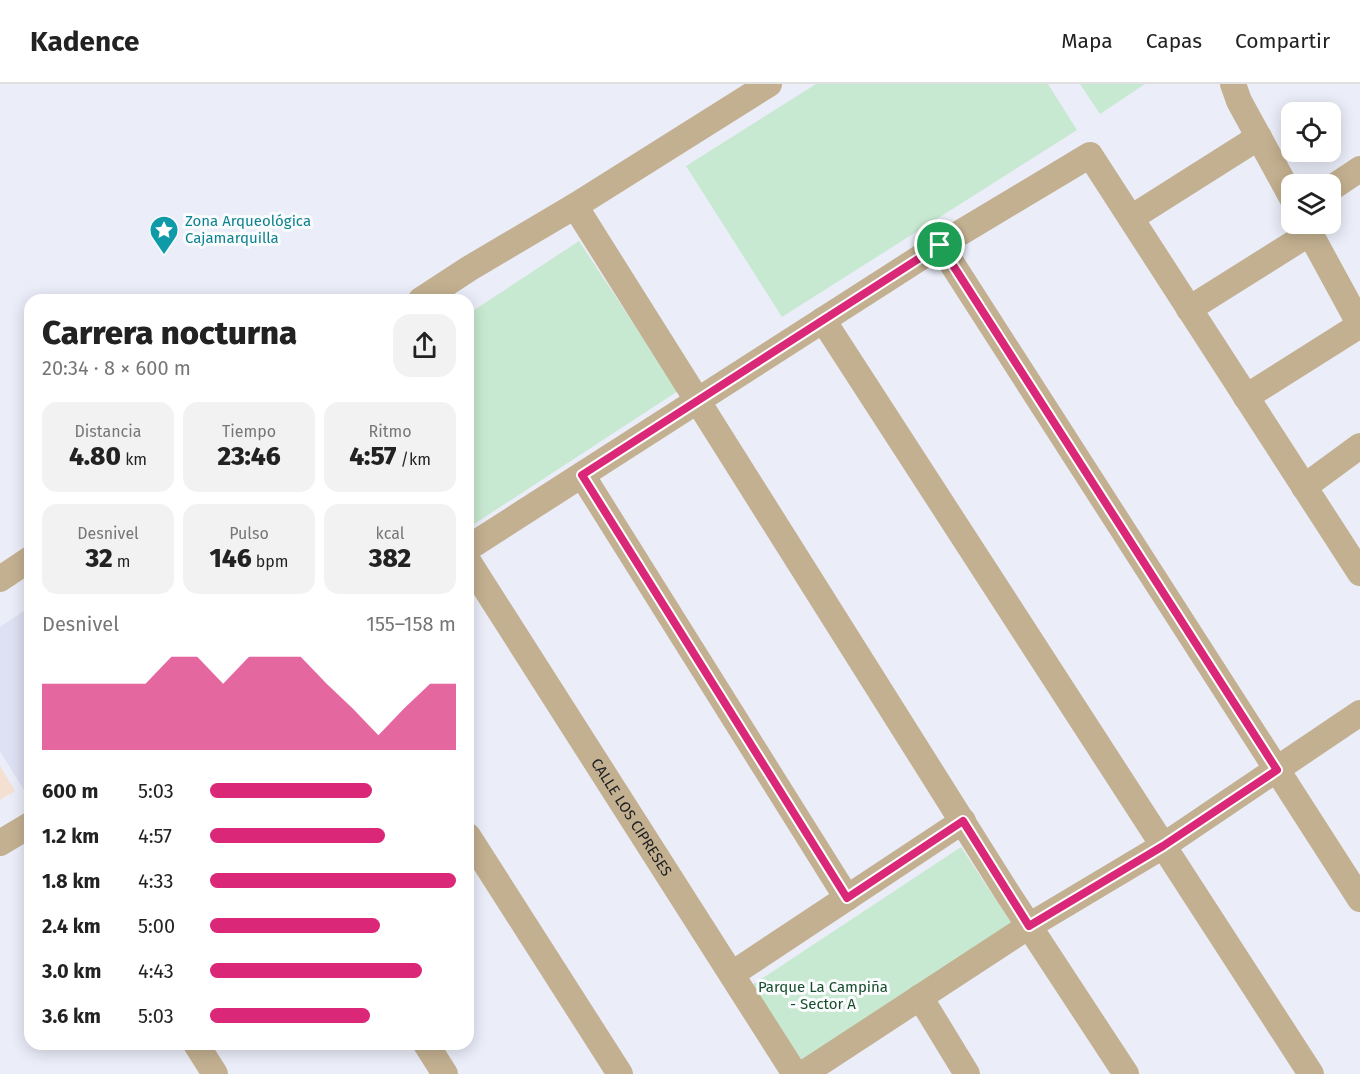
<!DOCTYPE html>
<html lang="es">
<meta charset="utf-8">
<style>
body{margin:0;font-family:"Fira Sans",sans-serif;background:#f2f2f2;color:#222;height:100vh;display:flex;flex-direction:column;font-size:22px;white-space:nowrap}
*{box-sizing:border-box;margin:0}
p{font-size:20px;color:#767676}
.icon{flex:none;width:33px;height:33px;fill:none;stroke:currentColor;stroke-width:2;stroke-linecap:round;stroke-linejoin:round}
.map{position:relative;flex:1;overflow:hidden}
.sheet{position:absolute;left:24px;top:210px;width:450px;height:756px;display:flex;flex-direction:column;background:#fff;border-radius:18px;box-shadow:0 3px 15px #0003}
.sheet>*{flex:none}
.controls{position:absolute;left:1281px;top:18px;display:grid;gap:12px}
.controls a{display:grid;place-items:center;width:60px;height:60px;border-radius:12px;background:#fff;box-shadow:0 3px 15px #0003;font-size:30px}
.pin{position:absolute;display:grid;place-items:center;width:51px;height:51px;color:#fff;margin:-26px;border:3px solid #fff;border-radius:50%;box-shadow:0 2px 6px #0007}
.round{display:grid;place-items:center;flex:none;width:63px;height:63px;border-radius:18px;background:#f2f2f2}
.summary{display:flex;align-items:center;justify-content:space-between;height:102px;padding:0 18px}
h1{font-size:33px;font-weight:800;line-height:45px}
.metrics{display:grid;grid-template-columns:repeat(3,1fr);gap:9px;height:102px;padding:6px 18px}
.metrics div{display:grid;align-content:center;border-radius:15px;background:#f2f2f2;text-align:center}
.metrics b{font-size:26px;font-weight:800}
.metrics small{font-size:16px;font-weight:400}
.metrics p{font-size:16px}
.chart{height:168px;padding:12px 18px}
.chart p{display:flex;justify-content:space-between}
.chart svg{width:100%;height:108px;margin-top:6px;fill:#db2777;opacity:.7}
ul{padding:0 18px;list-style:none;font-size:20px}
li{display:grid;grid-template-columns:96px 72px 1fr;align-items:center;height:45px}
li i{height:15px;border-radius:8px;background:#db2777}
header{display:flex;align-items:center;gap:36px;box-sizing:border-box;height:84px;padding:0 30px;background:#fff;border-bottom:2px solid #e0e0e0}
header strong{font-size:28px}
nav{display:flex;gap:33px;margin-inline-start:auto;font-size:21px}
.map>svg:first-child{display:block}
</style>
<header>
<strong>Kadence</strong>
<nav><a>Mapa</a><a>Capas</a><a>Compartir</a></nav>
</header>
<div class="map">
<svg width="1360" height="990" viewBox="0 0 1360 990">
<rect width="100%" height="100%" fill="#ebedf9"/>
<polygon fill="#f4e0d0" points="0,682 15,707 0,716"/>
<polygon fill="#dee0f3" points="30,523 30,716 0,667 0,543"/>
<g fill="#c8e9d1">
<polygon points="816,0 1048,0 1077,46 782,233 686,82"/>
<polygon points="1080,0 1145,0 1100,30"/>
<polygon points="579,157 678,307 468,444 468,230"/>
<polygon points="961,763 1014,843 805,982 752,901"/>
</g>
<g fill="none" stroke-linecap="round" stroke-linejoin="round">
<g stroke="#c3b090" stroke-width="26">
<polyline points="1233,0 1239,17 1292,114"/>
<polyline points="1330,105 1360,85"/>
<polyline points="575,122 1008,810 1126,990"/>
<polyline points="1131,134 1259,53"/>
<polyline points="1305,140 1360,241"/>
<polyline points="940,161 1360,815"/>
<polyline points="421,216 470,184 575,122 769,0"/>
<polyline points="1189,225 1310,149"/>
<polyline points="823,236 1311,990"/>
<polyline points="1246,313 1360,241"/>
<polyline points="582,391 847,814"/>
<polyline points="1304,403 1360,362"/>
<polyline points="468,464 940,161 1090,71 1360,489"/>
<path id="s1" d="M 468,477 L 795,990"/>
<polyline points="0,495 30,475"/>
<polyline points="468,752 620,990"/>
<polyline points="0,759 30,741"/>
<polyline points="732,890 963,737"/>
<polyline points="920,913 967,990"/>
<polyline points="196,960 215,990"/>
<polyline points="426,960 445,990"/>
<polyline points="803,990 1029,842 1163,762 1360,629"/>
</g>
</g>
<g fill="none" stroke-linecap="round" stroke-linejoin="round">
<g stroke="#fff" stroke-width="12">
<polygon id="route" points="940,161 1277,686 1163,762 1029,842 963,737 847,814 582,391"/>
</g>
<use href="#route" stroke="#db2777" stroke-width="8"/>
</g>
<defs>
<g id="sight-pin" transform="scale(1.5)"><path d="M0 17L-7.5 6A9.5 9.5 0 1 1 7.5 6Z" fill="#0f9aa8" stroke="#fafbfd"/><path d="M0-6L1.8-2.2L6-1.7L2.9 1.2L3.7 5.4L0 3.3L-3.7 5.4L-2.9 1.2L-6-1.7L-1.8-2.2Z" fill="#fff"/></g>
</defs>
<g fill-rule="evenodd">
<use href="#sight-pin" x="164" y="146"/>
</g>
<g text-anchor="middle" stroke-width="6" stroke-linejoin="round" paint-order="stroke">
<g font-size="15" fill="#0d838f" stroke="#fafbfd" text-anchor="start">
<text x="185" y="142">Zona Arqueológica<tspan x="185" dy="17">Cajamarquilla</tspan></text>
</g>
<g font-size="15" fill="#1c1d21" stroke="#fafbfd">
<text dy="5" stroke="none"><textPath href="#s1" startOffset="304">CALLE LOS CIPRESES</textPath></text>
</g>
<g font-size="15" fill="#174d2d" stroke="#fafbfd">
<text x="823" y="908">Parque La Campiña<tspan x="823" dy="17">- Sector A</tspan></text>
</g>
</g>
</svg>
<div class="controls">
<a><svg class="icon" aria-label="locate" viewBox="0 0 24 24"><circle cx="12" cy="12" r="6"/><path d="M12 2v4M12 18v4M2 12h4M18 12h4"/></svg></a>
<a><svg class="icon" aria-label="layers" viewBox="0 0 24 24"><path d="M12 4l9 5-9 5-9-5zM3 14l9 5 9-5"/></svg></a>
</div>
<div class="pin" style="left:940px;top:161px;background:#1e9e55"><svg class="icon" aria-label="arrive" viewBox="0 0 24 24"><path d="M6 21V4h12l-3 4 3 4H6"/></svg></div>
<section class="sheet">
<div class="summary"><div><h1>Carrera nocturna</h1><p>20:34 · 8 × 600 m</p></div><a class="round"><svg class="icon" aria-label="share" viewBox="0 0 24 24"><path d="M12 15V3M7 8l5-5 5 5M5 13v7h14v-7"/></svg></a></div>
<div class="metrics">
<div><p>Distancia</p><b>4.80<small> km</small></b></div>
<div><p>Tiempo</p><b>23:46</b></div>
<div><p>Ritmo</p><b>4:57<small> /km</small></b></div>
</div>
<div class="metrics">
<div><p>Desnivel</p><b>32<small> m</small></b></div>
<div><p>Pulso</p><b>146<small> bpm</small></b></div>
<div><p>kcal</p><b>382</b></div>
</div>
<div class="chart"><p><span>Desnivel</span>155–158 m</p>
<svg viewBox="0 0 160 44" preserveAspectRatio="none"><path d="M0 44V17L10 17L20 17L30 17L40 17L50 6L60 6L70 17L80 6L90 6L100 6L110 17L120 27L130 38L140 27L150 17L160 17V44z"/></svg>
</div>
<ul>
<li><b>600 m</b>5:03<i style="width:66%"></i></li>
<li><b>1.2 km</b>4:57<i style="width:71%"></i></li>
<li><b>1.8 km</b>4:33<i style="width:100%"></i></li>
<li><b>2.4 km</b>5:00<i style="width:69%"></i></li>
<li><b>3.0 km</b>4:43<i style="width:86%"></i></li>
<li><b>3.6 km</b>5:03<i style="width:65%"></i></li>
</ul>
</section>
</div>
